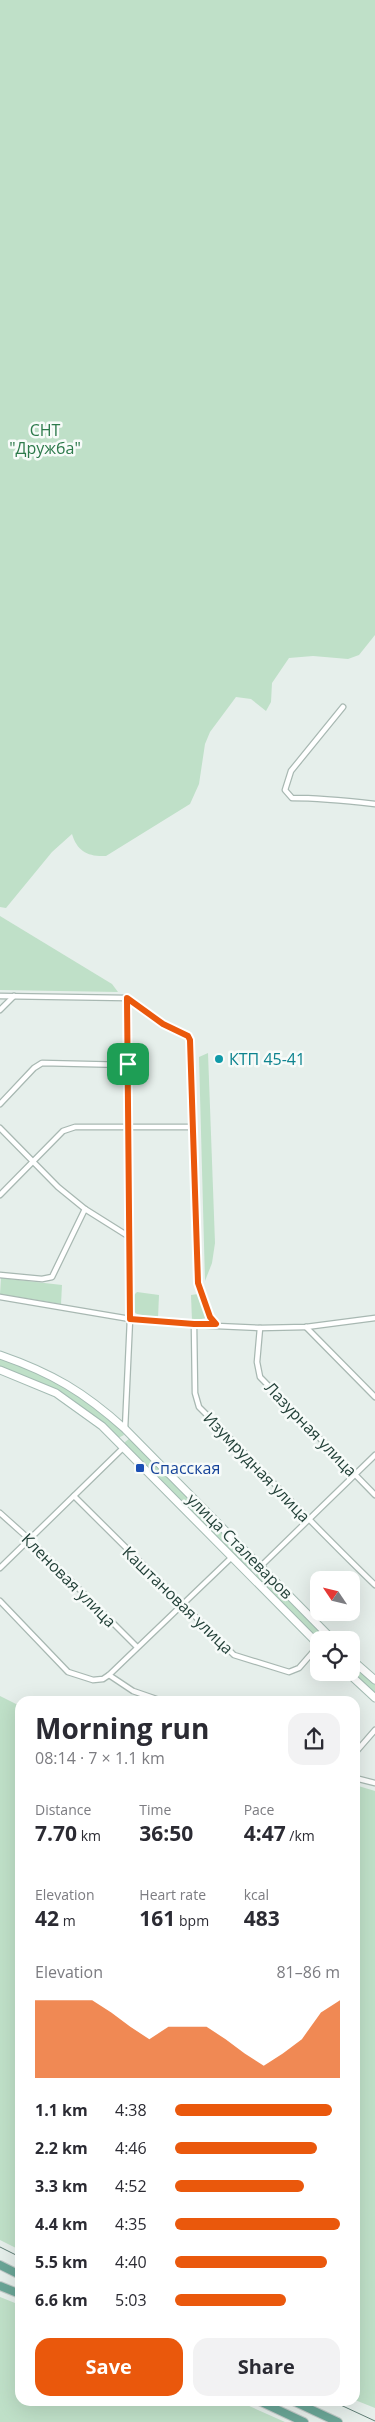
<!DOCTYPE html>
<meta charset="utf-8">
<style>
body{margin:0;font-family:"Open Sans",sans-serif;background:#f2f2f3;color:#2b2b33;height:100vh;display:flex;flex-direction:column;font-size:19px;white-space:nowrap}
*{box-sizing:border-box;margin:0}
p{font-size:16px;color:#7c7c81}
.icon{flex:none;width:28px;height:28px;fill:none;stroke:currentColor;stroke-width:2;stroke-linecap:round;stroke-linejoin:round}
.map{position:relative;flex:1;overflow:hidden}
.drawer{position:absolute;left:15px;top:1696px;width:345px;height:710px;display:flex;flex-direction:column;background:#fff;border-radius:15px;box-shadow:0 5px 20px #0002}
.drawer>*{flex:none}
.needle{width:32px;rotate:305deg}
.buttons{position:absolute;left:310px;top:1571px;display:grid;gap:10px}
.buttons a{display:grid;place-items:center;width:50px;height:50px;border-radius:10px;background:#fff;box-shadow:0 5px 20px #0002;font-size:25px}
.pin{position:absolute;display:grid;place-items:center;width:42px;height:42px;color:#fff;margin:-21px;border-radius:10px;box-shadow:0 2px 8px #0006}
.round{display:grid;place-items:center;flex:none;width:52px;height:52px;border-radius:15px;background:#f2f2f3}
.head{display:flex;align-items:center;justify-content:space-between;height:85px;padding:0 20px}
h1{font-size:28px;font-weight:700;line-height:38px}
.figures{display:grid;grid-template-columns:repeat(3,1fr);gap:8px;height:85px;padding:5px 20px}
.figures div{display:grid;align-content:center}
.figures b{font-size:21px;font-weight:700}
.figures small{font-size:14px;font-weight:400}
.figures p{font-size:14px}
.chart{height:140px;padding:10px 20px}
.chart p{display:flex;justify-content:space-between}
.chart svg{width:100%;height:90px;margin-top:5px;fill:#ea580c;opacity:.7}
.action{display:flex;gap:10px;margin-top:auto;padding:10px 20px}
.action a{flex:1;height:58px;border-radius:15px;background:#ea580c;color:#fff;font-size:20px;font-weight:700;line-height:58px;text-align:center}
.action a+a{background:#f2f2f3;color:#2b2b33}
ul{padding:0 20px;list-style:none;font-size:16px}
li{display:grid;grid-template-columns:80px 60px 1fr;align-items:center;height:38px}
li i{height:12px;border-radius:6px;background:#ea580c}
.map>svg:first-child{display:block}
</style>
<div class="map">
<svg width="375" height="2422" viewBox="0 0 375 2422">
<rect width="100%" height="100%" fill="#e6efeb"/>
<g fill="#bfe0c8">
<path d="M 0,0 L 375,0 L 375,635 L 359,655 L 348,659 L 313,656 L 289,658 L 272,683 L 271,702 L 266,711 L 251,699 L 236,697 L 210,732 L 205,744 L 199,784 L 190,804 L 106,856 C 88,857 77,851 72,834 L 52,852 L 6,908 L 0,907 Z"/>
<polygon points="0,916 112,984 118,992 0,990"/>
<polygon points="208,1053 215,1243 212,1263 205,1281 199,1057"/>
<polygon points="1,1278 62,1285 61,1304 0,1294"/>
<polygon points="137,1292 159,1295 158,1318 137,1314 133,1311 131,1298"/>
<polygon points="198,1294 206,1318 192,1321 191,1295"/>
<path d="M 0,1359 C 25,1359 116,1413 124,1435 L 118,1438 L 83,1408 L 0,1367 Z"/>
<polygon points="130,1438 257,1566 253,1570 249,1571 125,1445 125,1442"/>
<polygon points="261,1571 329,1640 319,1640 257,1578 256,1574"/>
<polygon points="351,1662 375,1684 375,1695 351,1672"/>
<polygon points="0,1696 20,1706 20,2250 0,2240"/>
<polygon points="355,1785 375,1791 375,2408 355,2400"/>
<polygon points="0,2297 20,2305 20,2401 238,2401 285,2422 0,2422"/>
</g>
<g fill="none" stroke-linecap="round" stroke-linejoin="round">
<g stroke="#a8b8b2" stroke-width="7">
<g id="street">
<path d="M 343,707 L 291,771 L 285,790 L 292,798 C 320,798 348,801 375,804"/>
<polyline points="0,996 127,998 163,1024 188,1036 190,1040 198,1283 210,1317 216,1324"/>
<polyline points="0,1010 14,996"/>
<polyline points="0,1104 34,1068 42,1063 128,1065"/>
<polyline points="0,1128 58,1187 85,1209 128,1236"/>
<polyline points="0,1195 63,1131 75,1127 193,1127"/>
<polyline points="0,1275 42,1279 52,1277 85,1209"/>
<polyline points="0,1297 130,1319 194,1325 260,1328 306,1327 375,1318"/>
<path d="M 194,1325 L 195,1393 L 199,1407 C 258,1466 315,1527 375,1585"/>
<polyline points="306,1327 375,1397"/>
<polyline points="260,1328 257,1362 260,1377 375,1495"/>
<polyline points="125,1429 130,1319 127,998"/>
<polyline points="74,1496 234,1655 289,1672 299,1668 319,1645"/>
<polyline points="0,1513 29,1539 137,1647"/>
<polyline points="261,1566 375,1455"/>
<polyline points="0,1568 124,1447"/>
<polyline points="0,1601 68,1672 93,1680 103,1679 109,1675 133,1691 162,1701"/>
<polyline points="109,1675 232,1557"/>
<polyline points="355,1753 375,1730"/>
<polyline points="355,1778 375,1783"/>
</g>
</g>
<g stroke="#a4bbb3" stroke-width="9">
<g id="secondary">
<path d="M 0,1355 C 52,1373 84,1392 125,1429 L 333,1640"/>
<polyline points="0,1370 56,1393 102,1426 319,1645"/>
<polyline points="351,1659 375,1680"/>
<polyline points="347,1672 375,1698"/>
</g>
</g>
<g stroke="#c2cac8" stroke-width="10">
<g id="primary">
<polyline points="0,2265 20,2275"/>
<polyline points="0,2286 20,2294"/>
<polyline points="259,2401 304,2422"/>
<polyline points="293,2401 338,2422"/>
</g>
</g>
<use href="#street" stroke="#fff" stroke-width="4.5"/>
<use href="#secondary" stroke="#fff" stroke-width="7"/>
<use href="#primary" stroke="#6aa596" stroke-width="8"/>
<g stroke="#5f7d75" stroke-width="1">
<polyline points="0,2247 20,2257"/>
<polyline points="332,2401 375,2421"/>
</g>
</g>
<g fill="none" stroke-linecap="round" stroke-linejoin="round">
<g stroke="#fff" stroke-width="10">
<polygon id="route" points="127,998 163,1024 188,1036 190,1040 198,1283 210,1317 216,1324 194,1324 130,1319"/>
</g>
<use href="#route" stroke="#ea580c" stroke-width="6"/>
</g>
<circle fill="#0f9aa8" stroke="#f7fbf9" stroke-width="2" cx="219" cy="1059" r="5"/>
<rect fill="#1a4fb4" stroke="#f7fbf9" stroke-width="2" x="135" y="1463" width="10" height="10" rx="2.5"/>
<g text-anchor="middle" stroke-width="5" stroke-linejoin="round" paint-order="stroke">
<g font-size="16" fill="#2d7a4b" stroke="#f7fbf9">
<text x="45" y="436">СНТ<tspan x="45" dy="18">"Дружба"</tspan></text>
</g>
<g font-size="16" fill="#0d838f" stroke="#f7fbf9" text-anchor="start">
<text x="229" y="1065">КТП 45-41</text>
</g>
<g font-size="16" fill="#24423a" stroke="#f7fbf9">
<text transform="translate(311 1429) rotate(46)" y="6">Лазурная улица</text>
<text transform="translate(257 1467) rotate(46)" y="6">Изумрудная улица</text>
<text transform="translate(240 1546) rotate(45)" y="6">улица Сталеваров</text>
<text transform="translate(69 1580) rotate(45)" y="6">Кленовая улица</text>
<text transform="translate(178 1600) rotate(44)" y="6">Каштановая улица</text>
</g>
<g font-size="16" fill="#164399" stroke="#f7fbf9" text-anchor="start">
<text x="150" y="1474">Спасская</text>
</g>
</g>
</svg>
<div class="buttons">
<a><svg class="needle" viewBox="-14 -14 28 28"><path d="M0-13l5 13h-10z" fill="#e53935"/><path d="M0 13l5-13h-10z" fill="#7c7c81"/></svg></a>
<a><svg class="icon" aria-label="locate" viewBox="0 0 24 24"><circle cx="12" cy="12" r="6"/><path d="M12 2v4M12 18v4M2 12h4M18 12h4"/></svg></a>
</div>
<div class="pin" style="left:128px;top:1064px;background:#1e9e55"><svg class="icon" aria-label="arrive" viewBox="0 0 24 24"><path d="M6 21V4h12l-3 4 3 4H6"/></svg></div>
<section class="drawer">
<div class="head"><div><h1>Morning run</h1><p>08:14 · 7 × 1.1 km</p></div><a class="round"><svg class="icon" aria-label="share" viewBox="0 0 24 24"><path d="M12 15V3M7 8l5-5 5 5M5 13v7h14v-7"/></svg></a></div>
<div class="figures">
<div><p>Distance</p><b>7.70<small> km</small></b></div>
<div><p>Time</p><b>36:50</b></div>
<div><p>Pace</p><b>4:47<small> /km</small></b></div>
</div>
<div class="figures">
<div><p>Elevation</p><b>42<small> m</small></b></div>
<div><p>Heart rate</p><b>161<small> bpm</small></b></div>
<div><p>kcal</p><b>483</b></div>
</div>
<div class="chart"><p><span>Elevation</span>81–86 m</p>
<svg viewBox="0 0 160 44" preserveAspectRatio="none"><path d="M0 44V6L10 6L20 6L30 6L40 12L50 19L60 25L70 19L80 19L90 19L100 25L110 32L120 38L130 32L140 25L150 12L160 6V44z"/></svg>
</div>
<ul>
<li><b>1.1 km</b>4:38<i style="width:95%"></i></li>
<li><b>2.2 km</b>4:46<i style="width:86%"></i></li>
<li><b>3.3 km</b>4:52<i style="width:78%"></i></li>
<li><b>4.4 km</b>4:35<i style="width:100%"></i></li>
<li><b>5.5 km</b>4:40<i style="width:92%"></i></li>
<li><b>6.6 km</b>5:03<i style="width:67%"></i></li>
</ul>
<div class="action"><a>Save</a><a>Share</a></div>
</section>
</div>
